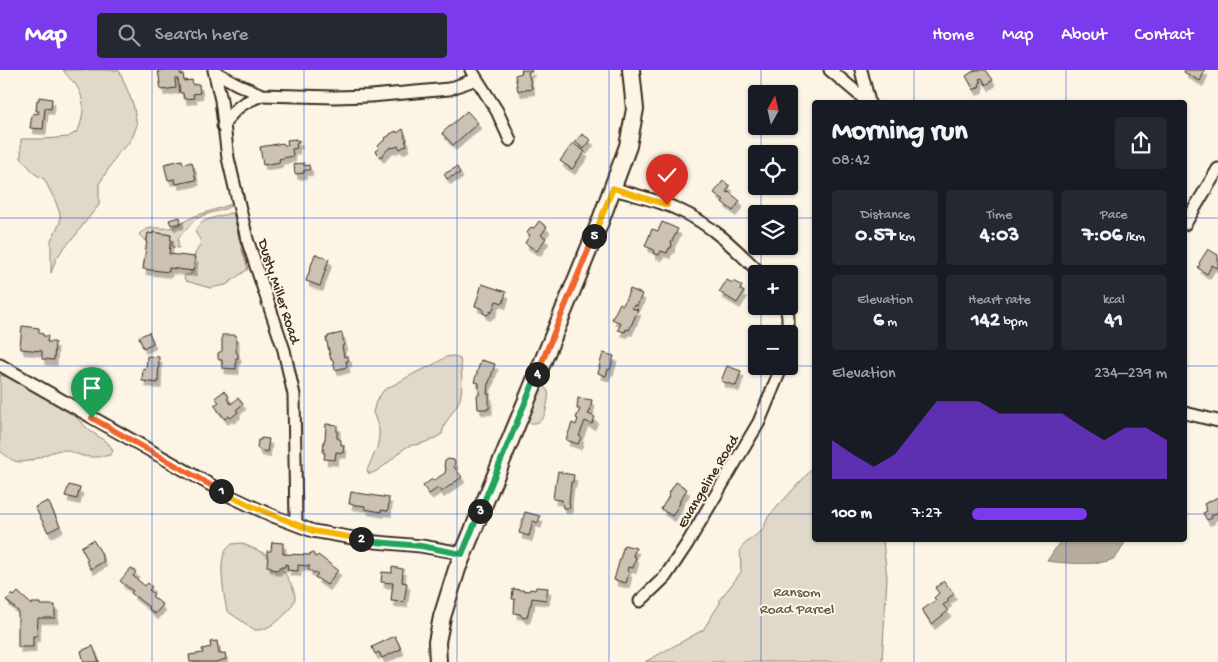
<!DOCTYPE html>
<meta charset="utf-8">
<style>
body{margin:0;font-family:"Gochi Hand",sans-serif;background:#242831;color:#f1f3f6;height:100vh;display:flex;flex-direction:column;font-size:19px;white-space:nowrap}
*{box-sizing:border-box;margin:0}
p{font-size:16px;color:#9ea1a6}
.icon{flex:none;width:28px;height:28px;fill:none;stroke:currentColor;stroke-width:2;stroke-linecap:round;stroke-linejoin:round}
.map{position:relative;flex:1;overflow:hidden}
.side{position:absolute;left:812px;top:30px;width:375px;height:442px;display:flex;flex-direction:column;background:#171b24;border-radius:5px;box-shadow:0 1px 4px #0004}
.side>*{flex:none}
.needle{width:32px;rotate:8deg}
.tools{position:absolute;left:748px;top:15px;display:grid;gap:10px}
.tools a{display:grid;place-items:center;width:50px;height:50px;border-radius:5px;background:#171b24;box-shadow:0 1px 4px #0004;font-size:25px}
.pin{position:absolute;display:grid;place-items:center;width:42px;height:42px;color:#fff;margin:-51px -21px;border-radius:50% 50% 50% 0;rotate:-45deg;box-shadow:0 0 5px #0007}
.pin .icon{rotate:45deg}
.km{position:absolute;width:25px;height:25px;margin:-12px;border-radius:50%;background:#222;color:#fff;font-size:14px;line-height:25px;text-align:center}
.round{display:grid;place-items:center;flex:none;width:52px;height:52px;border-radius:5px;background:#242831}
.headline{display:flex;align-items:center;justify-content:space-between;height:85px;padding:0 20px}
h1{font-size:28px;font-weight:800;line-height:38px}
.figures{display:grid;grid-template-columns:repeat(3,1fr);gap:8px;height:85px;padding:5px 20px}
.figures div{display:grid;align-content:center;border-radius:5px;background:#242831;text-align:center}
.figures b{font-size:21px;font-weight:800}
.figures small{font-size:14px;font-weight:400}
.figures p{font-size:14px}
.chart{height:140px;padding:10px 20px}
.chart p{display:flex;justify-content:space-between}
.chart svg{width:100%;height:90px;margin-top:5px;fill:#7c3aed;opacity:.7}
ul{padding:0 20px;list-style:none;font-size:16px}
li{display:grid;grid-template-columns:80px 60px 1fr;align-items:center;height:38px}
li i{height:12px;border-radius:6px;background:#7c3aed}
header{display:flex;align-items:center;gap:30px;box-sizing:border-box;height:70px;padding:0 25px;background:#7c3aed;color:#fff}
header strong{font-size:24px}
nav{display:flex;gap:28px;margin-inline-start:auto;font-size:18px}
.search{width:350px;height:45px;background:#242831;display:flex;align-items:center;gap:12px;box-sizing:border-box;padding:0 18px;border-radius:5px;color:#9ea1a6;font-size:19px}
.map>svg:first-child{display:block}
</style>
<header>
<strong>Map</strong>
<div class="search"><svg class="icon" aria-label="search" viewBox="0 0 24 24"><circle cx="10" cy="10" r="6"/><path d="M15 15l6 6"/></svg>Search here</div>
<nav><a>Home</a><a>Map</a><a>About</a><a>Contact</a></nav>
</header>
<div class="map">
<svg width="1218" height="592" viewBox="0 0 1218 592">
<defs>
<filter id="shadow"><feDropShadow dx="3" dy="5.5" stdDeviation="0" flood-color="#0004"/></filter>
</defs>
<rect width="100%" height="100%" fill="#fcf5e5"/>
<filter id="ink" filterUnits="userSpaceOnUse"><feTurbulence type="fractalNoise" baseFrequency=".02" numOctaves="2"/><feDisplacementMap in="SourceGraphic" scale="10" xChannelSelector="R" yChannelSelector="G"/><feConvolveMatrix kernelMatrix="1 2 1 2 8 2 1 2 1" color-interpolation-filters="sRGB"/></filter>
<g filter="url(#ink)">
<g fill="#e0d8c8" stroke="#8e8173">
<path d="M 63,0 L 118,0 L 120,2 L 133,34 L 137,55 L 133,66 L 127,75 L 119,82 L 99,114 L 99,135 L 82,156 L 76,165 L 63,179 L 56,189 L 51,203 L 51,170 L 60,153 L 60,144 L 55,130 L 44,109 L 35,104 L 21,88 L 21,69 L 45,69 L 68,67 L 78,61 C 84,45 86,30 76,15 C 72,10 67,6 63,0 Z"/>
<path d="M 229,135 L 233,135 C 222,142 207,142 196,149 C 192,152 190,155 188,158 C 180,166 176,166 179,178 L 172,177 L 172,171 L 170,170 L 171,165 L 153,162 L 153,164 L 148,163 L 146,172 L 139,164 C 152,153 160,161 173,157 C 181,155 187,149 195,146 C 206,142 218,139 229,135 Z"/>
<path d="M 230,143 L 233,143 L 241,176 L 248,199 L 226,215 L 210,218 L 186,211 L 184,208 L 185,205 L 191,205 L 191,201 L 193,201 C 194,196 193,189 195,184 C 200,173 204,174 195,162 C 198,149 219,147 230,143 Z"/>
<path d="M 453,286 L 460,289 C 462,300 463,319 460,329 C 455,341 444,351 442,364 C 435,369 428,371 420,374 C 415,375 409,375 405,378 C 394,386 382,401 369,404 L 367,400 L 377,378 L 379,367 L 379,359 L 373,342 L 376,331 L 384,320 L 417,302 L 431,296 L 446,287 Z"/>
<path d="M 0,305 L 15,309 L 38,321 L 57,335 L 75,346 L 89,360 L 109,374 L 113,381 L 110,385 C 102,387 92,388 83,386 C 75,384 70,380 61,380 C 47,382 34,392 20,392 C 12,392 6,385 0,381 Z"/>
<path d="M 540,313 C 543,316 547,318 548,322 C 549,326 548,331 547,335 C 545,349 540,356 525,352 Z"/>
<polygon points="815,398 815,470 883,470 887,508 882,592 645,592 703,560 720,533 720,529 733,513 741,502 740,479 748,471 763,460 768,447 812,399"/>
<path d="M 241,473 C 252,478 263,482 272,488 C 280,494 296,518 295,528 C 294,535 285,545 279,550 C 272,555 264,561 255,560 L 227,541 C 224,528 219,496 224,484 C 226,479 229,477 232,474 Z"/>
</g>
<path fill="#b7ad9e" stroke="#85796b" d="M 1061,470 L 1126,470 C 1123,475 1120,483 1116,487 C 1105,497 1061,493 1047,491 Z"/>
<g fill="#ccc2b3" stroke="#3b2a1e" filter="url(#shadow)">
<polygon points="158,0 180,0 181,5 183,4 184,11 192,10 193,15 199,14 200,23 193,24 194,28 184,29 183,23 180,23 178,9 175,9 176,18 161,20"/>
<polygon points="521,0 531,0 532,2 528,2 532,19 518,21 515,5 522,3"/>
<polygon points="975,0 986,0 993,10 986,15 982,8 979,9 981,12 979,14 980,16 974,20 966,6"/>
<polygon points="1185,0 1205,0 1200,11 1184,2"/>
<polygon points="39,27 52,29 51,39 45,38 43,59 30,58 32,45 33,45 33,43 38,44 39,41 36,41 37,30 39,30"/>
<polygon points="467,41 478,53 453,75 442,63"/>
<polygon points="403,59 405,64 404,65 407,71 405,71 407,75 400,79 398,76 393,78 392,77 388,79 381,87 375,81 379,78 378,76 383,71 386,69 385,68 390,65 390,64 396,61 397,63"/>
<polygon points="582,64 591,70 584,79 575,72"/>
<polygon points="296,69 296,71 299,70 299,73 296,74 297,78 292,79 293,86 279,89 280,92 263,95 260,77 283,73 284,75 288,75 287,70"/>
<polygon points="573,73 585,82 572,99 560,91"/>
<polygon points="182,90 183,94 192,92 196,110 176,114 175,109 168,110 164,94"/>
<polygon points="304,93 304,96 309,95 310,100 304,100 304,103 295,104 294,94"/>
<polygon points="457,97 460,103 447,109 444,104"/>
<polygon points="723,111 730,116 726,122 728,123 729,122 740,131 733,141 722,132 724,130 714,123"/>
<polygon points="180,147 181,153 171,155 169,150"/>
<polygon points="539,151 547,157 541,165 546,168 537,181 525,173 530,165 527,163 531,157 534,158"/>
<polygon points="662,152 678,159 671,173 672,174 671,178 669,178 667,183 661,181 659,185 653,183 654,180 645,176 652,159 658,161"/>
<polygon points="153,162 171,165 169,184 195,187 193,201 169,198 169,202 143,199 148,163 153,164"/>
<polygon points="1208,179 1218,185 1218,196 1217,198 1212,195 1207,204 1198,198 1200,194 1199,193"/>
<polygon points="315,184 329,189 320,216 306,211"/>
<polygon points="727,210 732,213 733,211 742,216 740,220 744,222 737,233 719,222"/>
<polygon points="482,214 506,222 503,233 496,231 492,242 490,241 490,243 487,245 483,243 483,239 475,236"/>
<polygon points="630,219 642,224 637,236 634,235 632,238 638,240 629,260 626,259 625,262 618,260 621,253 612,249 620,233 623,235"/>
<polygon points="22,256 39,258 39,263 43,264 43,266 48,266 47,272 55,272 54,290 42,289 42,281 21,279 21,277 20,277"/>
<polygon points="149,262 153,273 143,278 139,267"/>
<polygon points="342,263 344,275 342,276 344,287 348,286 349,291 346,291 347,297 335,300 333,290 331,290 326,268 328,268 328,266"/>
<polygon points="222,265 236,265 236,282 238,284 238,288 236,288 236,299 222,298 222,290 219,290 218,288 218,283 222,281"/>
<polygon points="603,283 614,286 610,300 608,299 606,306 598,303 600,297 599,297"/>
<polygon points="147,286 159,287 158,313 142,311 143,298 146,299"/>
<polygon points="481,290 495,294 489,313 488,313 487,324 489,324 489,339 478,339 477,325 479,325 479,313 474,312"/>
<polygon points="727,296 741,301 736,316 721,311"/>
<polygon points="224,321 229,327 227,329 231,334 238,328 243,334 236,340 238,342 231,348 229,346 225,349 214,335 219,332 215,328"/>
<polygon points="578,328 592,330 590,341 588,344 595,347 592,354 585,351 579,366 581,367 578,374 566,370 572,353 576,355 578,349 576,348 580,339 577,339"/>
<polygon points="326,354 337,355 337,368 341,370 341,375 344,375 343,383 336,382 335,390 324,389 325,383 323,383 324,370 325,370"/>
<polygon points="261,368 269,369 267,382 259,380 259,379 257,378 258,370 261,370"/>
<polygon points="448,389 454,390 455,392 454,397 462,407 441,422 438,418 429,424 423,416 432,409 433,411 445,403 446,398 444,396 445,391"/>
<polygon points="558,401 562,402 562,403 574,405 573,412 571,412 569,431 570,438 563,438 562,430 553,429 555,413 556,413"/>
<polygon points="676,412 687,419 679,432 680,433 672,446 661,439 669,426 668,425"/>
<polygon points="69,415 80,418 77,429 65,426"/>
<polygon points="351,422 389,428 388,441 381,440 381,442 365,439 365,436 349,434"/>
<polygon points="1218,427 1218,442 1211,446 1212,448 1207,450 1203,443 1207,441 1204,434"/>
<polygon points="48,431 60,456 48,462 35,437"/>
<polygon points="525,442 540,446 538,453 533,451 529,466 519,463"/>
<polygon points="93,470 102,484 101,485 104,491 91,499 86,491 88,490 81,477"/>
<polygon points="272,472 283,473 283,484 310,485 310,483 312,483 314,484 314,486 316,487 318,485 338,500 327,515 315,507 318,504 315,502 314,503 308,499 310,496 298,495 298,501 287,500 288,495 285,494 285,497 279,497 279,500 271,499 271,497 267,496 268,487 267,487 267,481 271,481"/>
<polygon points="624,475 636,478 633,486 636,487 633,498 628,497 627,501 629,502 626,513 614,510"/>
<polygon points="392,497 403,499 402,512 407,513 404,532 391,531 393,513 381,512 382,502 392,503"/>
<polygon points="131,498 136,502 133,506 145,516 148,513 152,517 149,520 154,524 152,526 163,535 155,544 149,539 150,538 131,523 133,521 120,511"/>
<polygon points="944,511 954,524 947,529 949,531 943,535 948,541 932,554 922,540 936,530 934,528 939,523 935,518"/>
<polygon points="536,517 548,518 546,530 532,528 531,535 530,535 527,547 523,548 520,544 514,543 515,529 512,529 513,519 529,521 530,519 535,520"/>
<polygon points="18,522 32,535 32,533 40,533 40,535 55,535 55,548 38,548 37,566 33,566 33,577 18,577 18,541 6,530 12,524 14,526"/>
<polygon points="395,566 401,579 382,588 379,582 375,584 372,577"/>
<polygon points="217,571 219,584 225,583 226,589 216,592 190,592 189,585 203,583 202,579 211,577 210,572"/>
<polygon points="93,576 99,592 84,592 81,581"/>
</g>
<g fill="none" stroke-linecap="round" stroke-linejoin="round">
<g stroke="#3b2a1e" stroke-width="15">
<g id="minor">
<polyline points="214,0 221,30 228,88 247,169 284,280 294,325 296,454"/>
<polyline points="471,0 497,41 510,70"/>
<polyline points="830,0 868,32"/>
<polyline points="861,0 869,32"/>
<polyline points="215,2 237,14 262,25 334,27 371,26 449,19 476,9"/>
<path d="M 223,56 C 235,37 242,33 262,25"/>
<path d="M 613,119 C 635,125 658,130 679,140 C 711,154 736,179 761,204"/>
<polyline points="1185,154 1218,99"/>
<polyline points="786,236 788,247 788,264"/>
<polyline points="0,295 232,427 273,446 313,461 376,472 421,476 462,483"/>
<polyline points="1185,343 1218,351"/>
<polyline points="640,531 665,507 687,474 759,352 782,296"/>
</g>
</g>
<g stroke="#3b2a1e" stroke-width="20">
<polyline id="secondary" points="438,592 437,572 442,547 457,499 550,274 600,152 628,76 635,39 631,0"/>
</g>
<use href="#minor" stroke="#fcf5e5" stroke-width="11"/>
<use href="#secondary" stroke="#fcf5e5" stroke-width="16"/>
</g>
</g>
<g fill="none" stroke-linecap="round" stroke-linejoin="round" filter="url(#ink)">
<g stroke="#fff" stroke-width="10">
<polyline id="split-1" points="92,348 221,421"/>
</g>
<g stroke="#fff" stroke-width="10">
<polyline id="split-2" points="221,421 251,436 313,461 361,469"/>
</g>
<g stroke="#fff" stroke-width="10">
<polyline id="split-3" points="361,469 376,472 421,476 462,484 480,441"/>
</g>
<g stroke="#fff" stroke-width="10">
<polyline id="split-4" points="480,441 537,304"/>
</g>
<g stroke="#fff" stroke-width="10">
<polyline id="split-5" points="537,304 594,166"/>
</g>
<g stroke="#fff" stroke-width="10">
<polyline id="split-6" points="594,166 613,118 667,135"/>
</g>
<use href="#split-1" stroke="#f0652b" stroke-width="6"/>
<use href="#split-2" stroke="#f5b400" stroke-width="6"/>
<use href="#split-3" stroke="#22a559" stroke-width="6"/>
<use href="#split-4" stroke="#22a559" stroke-width="6"/>
<use href="#split-5" stroke="#f0652b" stroke-width="6"/>
<use href="#split-6" stroke="#f5b400" stroke-width="6"/>
</g>
<path fill="none" stroke="#1d4ed8" stroke-width="1" stroke-opacity="0.55" d="M 152,0 L 152,592M 304,0 L 304,592M 457,0 L 457,592M 609,0 L 609,592M 761,0 L 761,24M 914,0 L 914,32M 1066,0 L 1066,32M 761,56 L 761,84M 761,116 L 761,144M 0,148 L 756,148M 789,148 L 815,148M 1185,148 L 1218,148M 761,176 L 761,204M 761,236 L 761,264M 0,296 L 756,296M 761,296 L 761,592M 789,296 L 815,296M 1185,296 L 1218,296M 0,444 L 815,444M 1185,444 L 1218,444M 914,470 L 914,592M 1066,470 L 1066,592"/>
<g text-anchor="middle" stroke-width="4" stroke-linejoin="round" paint-order="stroke">
<g font-size="15" fill="#3b2a1e" stroke="#fcf5e5">
<text transform="translate(280 221) rotate(72)" y="5">Dusty Miller Road</text>
<text transform="translate(707 411) rotate(-59)" y="5">Evangeline Road</text>
</g>
<g font-size="15" fill="#645648" stroke="#fcf5e5">
<text x="797" y="526">Ransom<tspan x="797" dy="17">Road Parcel</tspan></text>
</g>
</g>
</svg>
<div class="tools">
<a><svg class="needle" viewBox="-14 -14 28 28"><path d="M0-13l5 13h-10z" fill="#e53935"/><path d="M0 13l5-13h-10z" fill="#9ea1a6"/></svg></a>
<a><svg class="icon" aria-label="locate" viewBox="0 0 24 24"><circle cx="12" cy="12" r="6"/><path d="M12 2v4M12 18v4M2 12h4M18 12h4"/></svg></a>
<a><svg class="icon" aria-label="layers" viewBox="0 0 24 24"><path d="M12 4l9 5-9 5-9-5zM3 14l9 5 9-5"/></svg></a>
<a>+</a>
<a>−</a>
</div>
<div class="pin" style="left:92px;top:348px;background:#1e9e55"><svg class="icon" aria-label="arrive" viewBox="0 0 24 24"><path d="M6 21V4h12l-3 4 3 4H6"/></svg></div>
<div class="pin" style="left:667px;top:135px;background:#d93025"><svg class="icon" aria-label="check" viewBox="0 0 24 24"><path d="M5 12l5 5 9-10"/></svg></div>
<b class="km" style="left:221px;top:421px">1</b>
<b class="km" style="left:361px;top:469px">2</b>
<b class="km" style="left:480px;top:441px">3</b>
<b class="km" style="left:537px;top:304px">4</b>
<b class="km" style="left:594px;top:166px">5</b>
<section class="side">
<div class="headline"><div><h1>Morning run</h1><p>08:42</p></div><a class="round"><svg class="icon" aria-label="share" viewBox="0 0 24 24"><path d="M12 15V3M7 8l5-5 5 5M5 13v7h14v-7"/></svg></a></div>
<div class="figures">
<div><p>Distance</p><b>0.57<small> km</small></b></div>
<div><p>Time</p><b>4:03</b></div>
<div><p>Pace</p><b>7:06<small> /km</small></b></div>
</div>
<div class="figures">
<div><p>Elevation</p><b>6<small> m</small></b></div>
<div><p>Heart rate</p><b>142<small> bpm</small></b></div>
<div><p>kcal</p><b>41</b></div>
</div>
<div class="chart"><p><span>Elevation</span>234–239 m</p>
<svg viewBox="0 0 160 44" preserveAspectRatio="none"><path d="M0 44V25L10 32L20 38L30 32L40 19L50 6L60 6L70 6L80 12L90 12L100 12L110 12L120 19L130 25L140 19L150 19L160 25V44z"/></svg>
</div>
<ul>
<li><b>100 m</b>7:27<i style="width:59%"></i></li>
</ul>
</section>
</div>
